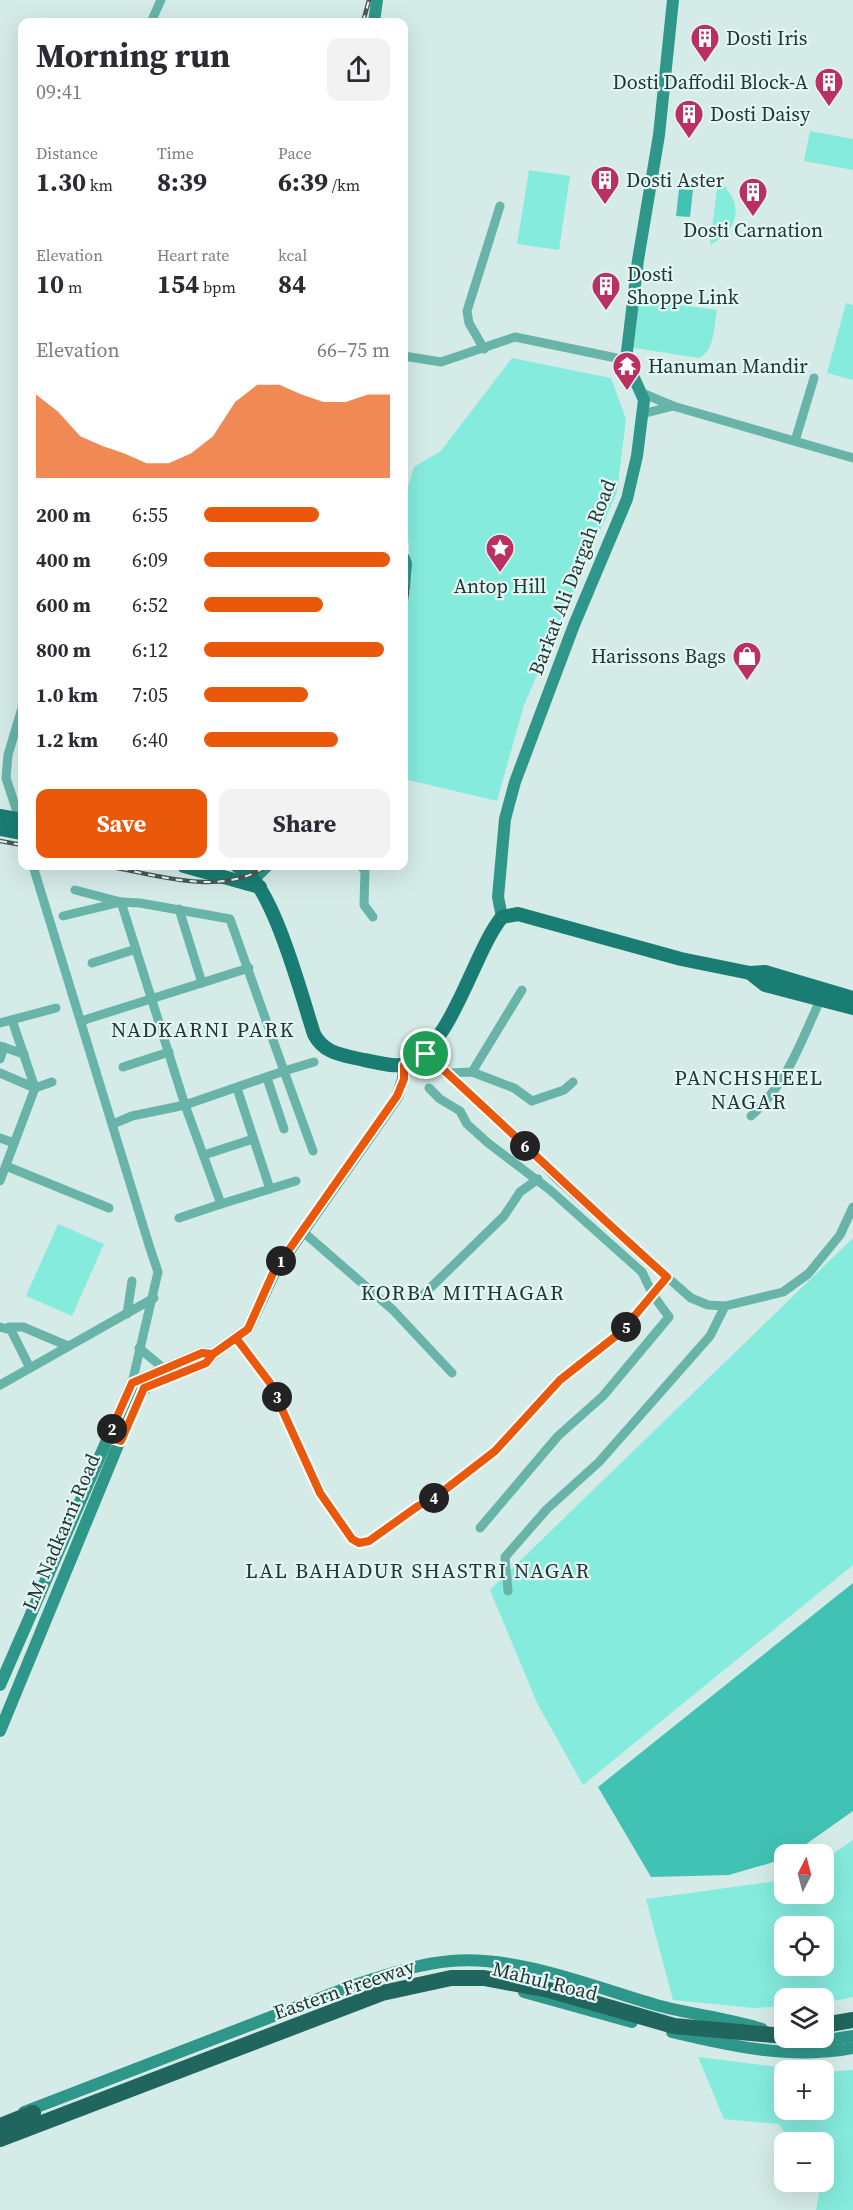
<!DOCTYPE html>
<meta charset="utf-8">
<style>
body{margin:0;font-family:"Source Serif 4",serif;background:#f2f2f3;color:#2b2b33;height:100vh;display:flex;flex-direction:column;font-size:22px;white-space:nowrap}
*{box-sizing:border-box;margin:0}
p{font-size:20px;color:#7c7c81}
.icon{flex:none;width:33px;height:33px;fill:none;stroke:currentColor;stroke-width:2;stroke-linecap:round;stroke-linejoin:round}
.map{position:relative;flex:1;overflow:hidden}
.sheet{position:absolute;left:18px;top:18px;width:390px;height:852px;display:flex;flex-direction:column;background:#fff;border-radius:12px;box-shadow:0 6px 24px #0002}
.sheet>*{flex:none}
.needle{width:39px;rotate:6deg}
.controls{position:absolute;left:774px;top:1844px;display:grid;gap:12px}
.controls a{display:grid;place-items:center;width:60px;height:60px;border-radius:12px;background:#fff;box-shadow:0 6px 24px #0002;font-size:30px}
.pin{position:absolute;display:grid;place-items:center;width:51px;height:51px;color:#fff;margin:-26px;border:3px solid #fff;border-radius:50%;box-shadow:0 2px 6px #0007}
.km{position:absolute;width:30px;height:30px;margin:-15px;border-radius:50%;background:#222;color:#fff;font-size:16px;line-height:30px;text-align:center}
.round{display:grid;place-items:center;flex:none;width:63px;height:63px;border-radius:12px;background:#f2f2f3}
.headline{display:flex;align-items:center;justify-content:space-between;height:102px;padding:0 18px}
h1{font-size:33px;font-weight:700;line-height:45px}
.metrics{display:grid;grid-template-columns:repeat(3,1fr);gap:9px;height:102px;padding:6px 18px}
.metrics div{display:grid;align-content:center}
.metrics b{font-size:26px;font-weight:700}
.metrics small{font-size:16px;font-weight:400}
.metrics p{font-size:16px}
.chart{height:168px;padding:12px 18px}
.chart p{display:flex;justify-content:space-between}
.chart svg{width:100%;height:108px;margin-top:6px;fill:#ea580c;opacity:.7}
.action{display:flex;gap:12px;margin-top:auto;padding:12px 18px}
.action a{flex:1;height:69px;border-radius:12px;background:#ea580c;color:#fff;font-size:24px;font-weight:700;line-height:69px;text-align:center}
.action a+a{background:#f2f2f3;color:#2b2b33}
ul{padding:0 18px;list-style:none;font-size:20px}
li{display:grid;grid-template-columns:96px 72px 1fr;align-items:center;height:45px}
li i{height:15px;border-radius:8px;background:#ea580c}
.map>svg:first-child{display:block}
</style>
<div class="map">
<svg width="853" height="2210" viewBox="0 0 853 2210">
<rect width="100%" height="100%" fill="#d4ebe7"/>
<g fill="#85ebdd" fill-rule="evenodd">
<polygon points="810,131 853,139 853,170 804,161"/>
<polygon points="529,170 570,176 559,250 517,244"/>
<path d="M 718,180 C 744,202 741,229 710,245 Z"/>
<path d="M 639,299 L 717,310 C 714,325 715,351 699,358 L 634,348 Z"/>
<polygon points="846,303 853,305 853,380 827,373"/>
<polygon points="512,358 611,378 626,419 617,492 524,705 497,801 404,779 404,620 412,575 404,499 414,467 441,451"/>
<polygon points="58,1224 104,1244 72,1316 26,1296"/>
<polygon points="853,1238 853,1565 583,1785 538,1705 490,1590"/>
<path d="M 853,1840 L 853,1997 L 824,2003 L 824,1998 L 784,1998 L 784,2006 L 754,2008 L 673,2000 L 646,1899 L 784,1880 L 784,1893 L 824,1893 L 824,1860 ZM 784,1926 L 824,1926 L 824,1965 L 784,1965 Z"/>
<polygon points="698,2057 802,2070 784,2070 784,2109 824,2109 824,2072 853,2070 853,2210 816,2210 819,2193 813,2181 824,2181 824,2142 790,2142 779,2124 724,2119"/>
</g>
<g fill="#41c2b4">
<polygon points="679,189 693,190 690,217 676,216"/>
<polygon points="853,1583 853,1811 792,1854 784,1854 784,1859 729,1875 651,1877 598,1787"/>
</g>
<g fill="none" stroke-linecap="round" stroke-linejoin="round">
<g stroke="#68b4a9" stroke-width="9">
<polyline points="151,22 161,0"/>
<polyline points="484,349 469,323 467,311 500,206"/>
<polyline points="404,356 441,362 515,337 626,360"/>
<polyline points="642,393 673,406 853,458"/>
<polyline points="642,414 673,406"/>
<polyline points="795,441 814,378"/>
<polyline points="21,824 6,778 8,755 22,708"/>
<polyline points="33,866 149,1245 158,1272 132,1383 135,1384"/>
<polyline points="360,866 365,870 364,905 373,917"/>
<polyline points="75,890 121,902 185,1105 221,1204 179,1218"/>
<polyline points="179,909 202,983"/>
<polyline points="63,916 121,902 140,903 230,919 284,1071 185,1105 132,1116 113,1124"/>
<polyline points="92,963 136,949"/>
<polyline points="81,1021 249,968"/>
<polyline points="0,1023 56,1008"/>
<polyline points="0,1046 24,1054"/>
<polyline points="426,1054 496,1116 557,1179 667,1277 691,1298 708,1305 725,1306 783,1292 808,1274 840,1235 853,1207"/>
<polyline points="0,1059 4,1047"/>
<polyline points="123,1067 169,1052"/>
<polyline points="472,1072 522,990"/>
<polyline points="0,1073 35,1088 52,1082"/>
<polyline points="447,1073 472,1072 514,1088 532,1101 564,1090 573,1082"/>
<polyline points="267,1078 284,1129"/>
<polyline points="237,1088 270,1189"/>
<polyline points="429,1088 440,1099 460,1111 467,1124 488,1143 550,1190 642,1272 653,1295 669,1317 603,1396 558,1436 480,1528"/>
<path d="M 751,1116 C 788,1082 800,1044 821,998"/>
<polyline points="0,1138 14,1143"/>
<polyline points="313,1151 284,1071 314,1062"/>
<polyline points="204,1155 253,1139"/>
<polyline points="6,1166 109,1208"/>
<polyline points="0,1181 35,1088 12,1020"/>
<polyline points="221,1204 296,1181"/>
<polyline points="302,1231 393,1310 452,1373"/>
<polyline points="423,1295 504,1216 520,1192 538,1179"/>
<polyline points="127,1314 132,1281"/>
<polyline points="0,1327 11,1330 30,1368"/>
<polyline points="9,1327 23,1327 68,1346"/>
<polyline points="236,1338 270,1383 320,1493 352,1539 359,1543 369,1541 418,1506 451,1486 495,1451 560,1381 621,1332 667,1277"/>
<polyline points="139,1348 162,1367"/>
<polyline points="0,1385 154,1298"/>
<polyline points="508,1591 505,1557 547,1509 599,1462 710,1336 725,1306"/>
</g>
<g stroke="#2f968a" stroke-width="12">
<polyline points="374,22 377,0"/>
<polyline points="404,558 406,564 404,588"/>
<polyline points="249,884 267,866"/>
<polyline points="502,917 498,897 505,819 515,782 574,625 627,499 637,456 644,400 626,360 638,260 659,135 673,0"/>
<polyline points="0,1685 132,1383 202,1353 213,1354"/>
<polyline points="0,1731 139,1394 149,1385 206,1363 213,1354 248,1329 275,1271 397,1097 403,1079 404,1065"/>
<polyline points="524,1992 632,2022"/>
<path d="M 672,2032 C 730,2046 794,2060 853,2048"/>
<polyline points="789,2037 834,2039 853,2036"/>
<path d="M 24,2112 L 354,1985 C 386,1975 417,1964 451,1961 C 518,1955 596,1988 660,2006 C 694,2015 729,2018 762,2029"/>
</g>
<g stroke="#197d73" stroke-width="14">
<polyline points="0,829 22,833"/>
<polyline points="184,866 260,887"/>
<path d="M 237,866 C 271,876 302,998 314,1034 C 324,1054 343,1055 364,1060 C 376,1062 394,1068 405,1064 C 452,1049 472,954 502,917 L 518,914 L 681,959 L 750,973 L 765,972 L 853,998"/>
<polyline points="750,973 765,985 853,1008"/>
</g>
<polyline stroke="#21665e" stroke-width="16" points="824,2025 853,2020"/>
<g stroke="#4b5755" stroke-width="4.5">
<g id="rail">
<polyline points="363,22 369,0"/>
<polyline points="404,570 407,593 404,612"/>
<polyline points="0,841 22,845"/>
<path d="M 107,866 C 158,875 220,897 267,866"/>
</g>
</g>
<use href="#rail" stroke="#e1f9f5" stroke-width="2" stroke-dasharray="7" stroke-linecap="butt"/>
<polyline stroke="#197d73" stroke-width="14" points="0,816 22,820"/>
<g stroke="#21665e" stroke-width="16">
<polyline points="0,2126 33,2113"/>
<polyline points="0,2139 382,1993 451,1978 484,1978 549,1990 674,2026 784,2036"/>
</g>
</g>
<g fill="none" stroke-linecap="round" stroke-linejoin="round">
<g stroke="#fff" stroke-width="12">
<path id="route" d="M 426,1054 L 404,1065 L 404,1079 L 397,1096 L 274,1271 L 248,1329 L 213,1354 L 202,1353 L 132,1383 L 108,1437 L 121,1441 L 144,1388 L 206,1363 L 213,1354 L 236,1338 L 270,1383 L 320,1493 L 352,1539 L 359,1543 L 369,1541 L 418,1506 L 433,1499 L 495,1451 L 560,1380 L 621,1332 L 667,1277 C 585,1204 507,1127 426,1054"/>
</g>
<use href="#route" stroke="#ea580c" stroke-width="8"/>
</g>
<defs>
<g id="building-pin" transform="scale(1.5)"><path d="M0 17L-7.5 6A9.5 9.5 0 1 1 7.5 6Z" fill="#bc2f61" stroke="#e1f9f5"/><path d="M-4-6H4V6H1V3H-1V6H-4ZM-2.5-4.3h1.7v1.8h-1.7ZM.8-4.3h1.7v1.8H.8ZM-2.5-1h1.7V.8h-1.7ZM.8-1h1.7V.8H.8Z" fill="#fff"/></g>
<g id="temple-pin" transform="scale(1.5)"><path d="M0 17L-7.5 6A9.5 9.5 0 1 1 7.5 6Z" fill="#bc2f61" stroke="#e1f9f5"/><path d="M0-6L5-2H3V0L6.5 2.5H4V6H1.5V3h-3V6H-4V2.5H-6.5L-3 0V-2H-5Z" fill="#fff"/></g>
<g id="sight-pin" transform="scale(1.5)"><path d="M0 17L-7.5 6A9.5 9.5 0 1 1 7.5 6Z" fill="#bc2f61" stroke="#e1f9f5"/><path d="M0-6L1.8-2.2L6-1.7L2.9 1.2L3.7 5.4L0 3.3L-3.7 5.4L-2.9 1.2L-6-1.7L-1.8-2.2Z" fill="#fff"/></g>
<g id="shop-pin" transform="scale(1.5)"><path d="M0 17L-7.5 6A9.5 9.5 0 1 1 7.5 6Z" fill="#bc2f61" stroke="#e1f9f5"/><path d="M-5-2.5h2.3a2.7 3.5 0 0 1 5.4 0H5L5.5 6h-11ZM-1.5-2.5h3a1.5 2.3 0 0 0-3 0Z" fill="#fff"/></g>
</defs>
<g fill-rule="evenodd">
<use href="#building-pin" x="705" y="38"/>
<use href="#building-pin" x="829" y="82"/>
<use href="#building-pin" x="689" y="114"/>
<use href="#building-pin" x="605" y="180"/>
<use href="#building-pin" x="753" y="192"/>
<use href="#building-pin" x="606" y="286"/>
<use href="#temple-pin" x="627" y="366"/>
<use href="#sight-pin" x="500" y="548"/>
<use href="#shop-pin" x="747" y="656"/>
</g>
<g text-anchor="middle" stroke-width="4.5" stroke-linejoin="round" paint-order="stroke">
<g font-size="20" fill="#2a3331" stroke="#e1f9f5" text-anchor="start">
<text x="726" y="45">Dosti Iris</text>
<text x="808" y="89" text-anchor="end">Dosti Daffodil Block-A</text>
<text x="710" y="121">Dosti Daisy</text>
<text x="626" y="187">Dosti Aster</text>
<text x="753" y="237" text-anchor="middle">Dosti Carnation</text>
<text x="627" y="281">Dosti<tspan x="627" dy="23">Shoppe Link</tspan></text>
<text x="648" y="373">Hanuman Mandir</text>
<text x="500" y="593" text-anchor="middle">Antop Hill</text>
<text x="726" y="663" text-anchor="end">Harissons Bags</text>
</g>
<g font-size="20" fill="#2a3331" stroke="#e1f9f5">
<text transform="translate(572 577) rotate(-69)" y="7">Barkat Ali Dargah Road</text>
<text transform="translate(61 1532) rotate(-67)" y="7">LM Nadkarni Road</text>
<text transform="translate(545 1981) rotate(14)" y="7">Mahul Road</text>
<text transform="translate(344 1989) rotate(-19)" y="7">Eastern Freeway</text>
</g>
<g font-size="21" letter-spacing="1.5" fill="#2a3331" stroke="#e1f9f5">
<text x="203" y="1037">NADKARNI PARK</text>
<text x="749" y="1085">PANCHSHEEL<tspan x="749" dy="24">NAGAR</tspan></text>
<text x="463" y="1300">KORBA MITHAGAR</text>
<text x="418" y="1578">LAL BAHADUR SHASTRI NAGAR</text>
</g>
</g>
</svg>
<div class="controls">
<a><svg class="needle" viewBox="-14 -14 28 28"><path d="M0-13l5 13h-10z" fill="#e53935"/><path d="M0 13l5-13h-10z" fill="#7c7c81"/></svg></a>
<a><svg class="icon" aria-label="locate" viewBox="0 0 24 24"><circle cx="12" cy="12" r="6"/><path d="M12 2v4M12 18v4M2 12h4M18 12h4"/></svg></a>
<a><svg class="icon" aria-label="layers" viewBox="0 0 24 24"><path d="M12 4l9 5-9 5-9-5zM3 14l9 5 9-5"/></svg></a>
<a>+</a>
<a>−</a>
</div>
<div class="pin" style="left:426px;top:1054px;background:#1e9e55"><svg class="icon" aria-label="arrive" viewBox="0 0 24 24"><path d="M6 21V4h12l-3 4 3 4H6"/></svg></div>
<b class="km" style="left:281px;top:1261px">1</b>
<b class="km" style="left:112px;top:1429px">2</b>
<b class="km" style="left:277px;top:1397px">3</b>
<b class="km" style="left:434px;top:1498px">4</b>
<b class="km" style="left:626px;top:1327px">5</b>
<b class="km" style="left:525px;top:1146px">6</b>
<section class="sheet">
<div class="headline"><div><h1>Morning run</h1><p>09:41</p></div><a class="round"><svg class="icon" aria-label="share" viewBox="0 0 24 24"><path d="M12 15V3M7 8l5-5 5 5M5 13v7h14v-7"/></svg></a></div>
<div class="metrics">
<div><p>Distance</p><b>1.30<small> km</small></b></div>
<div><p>Time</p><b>8:39</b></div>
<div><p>Pace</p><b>6:39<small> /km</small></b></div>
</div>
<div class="metrics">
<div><p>Elevation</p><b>10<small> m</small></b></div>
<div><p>Heart rate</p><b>154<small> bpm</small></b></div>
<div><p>kcal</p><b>84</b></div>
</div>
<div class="chart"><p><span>Elevation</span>66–75 m</p>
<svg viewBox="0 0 160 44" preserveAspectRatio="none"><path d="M0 44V10L10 17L20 27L30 31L40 34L50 38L60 38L70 34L80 27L90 13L100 6L110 6L120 10L130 13L140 13L150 10L160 10V44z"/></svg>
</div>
<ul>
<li><b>200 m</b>6:55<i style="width:62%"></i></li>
<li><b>400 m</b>6:09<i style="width:100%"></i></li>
<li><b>600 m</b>6:52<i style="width:64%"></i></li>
<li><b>800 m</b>6:12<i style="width:97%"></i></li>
<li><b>1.0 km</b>7:05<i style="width:56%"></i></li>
<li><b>1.2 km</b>6:40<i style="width:72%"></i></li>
</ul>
<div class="action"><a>Save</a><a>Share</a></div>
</section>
</div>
